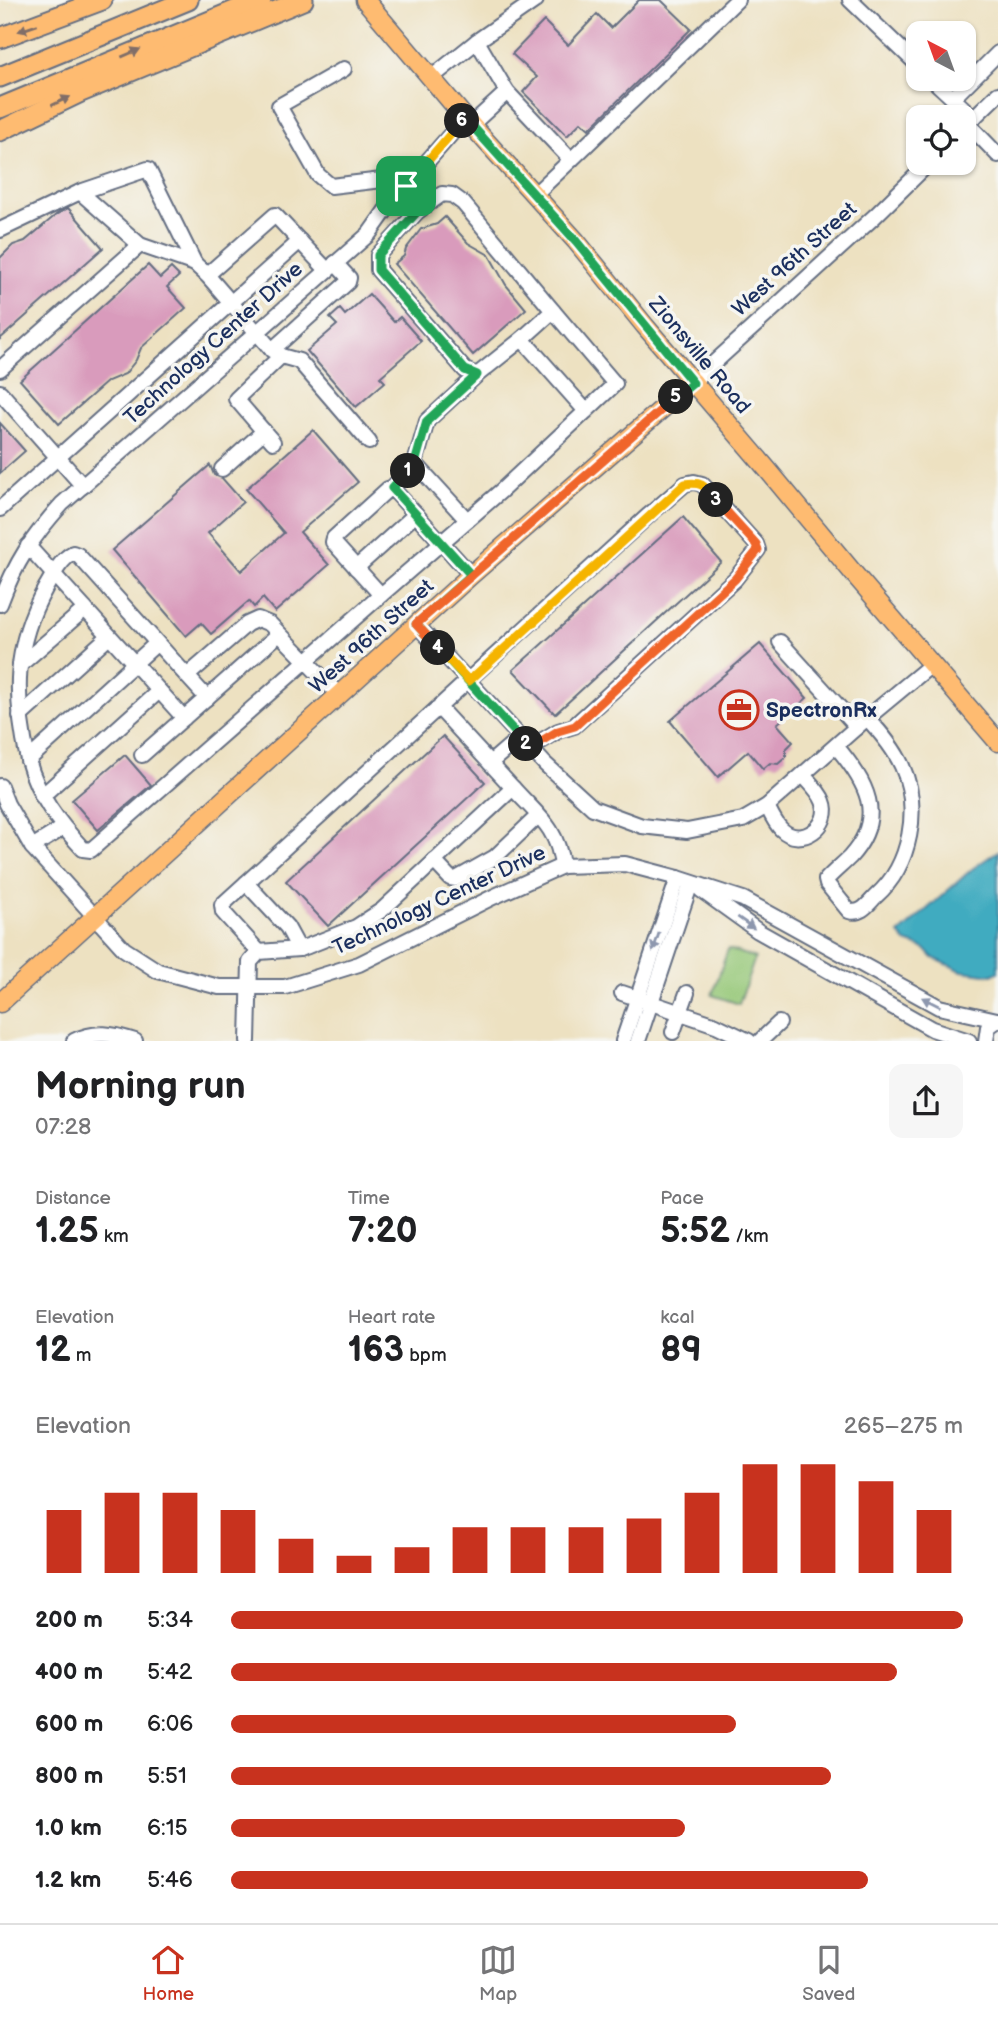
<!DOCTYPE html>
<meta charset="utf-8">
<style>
body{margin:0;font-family:"Balsamiq Sans",sans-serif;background:#f6f6f6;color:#202124;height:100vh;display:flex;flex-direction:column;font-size:26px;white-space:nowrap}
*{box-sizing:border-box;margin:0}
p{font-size:23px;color:#757577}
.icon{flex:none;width:38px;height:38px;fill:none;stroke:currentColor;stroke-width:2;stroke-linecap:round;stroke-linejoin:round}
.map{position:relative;height:1041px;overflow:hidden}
.panel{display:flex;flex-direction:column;background:#fff;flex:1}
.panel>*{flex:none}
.needle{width:46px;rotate:319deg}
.tools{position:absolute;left:906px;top:21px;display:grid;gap:14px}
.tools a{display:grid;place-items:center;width:70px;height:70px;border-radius:14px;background:#fff;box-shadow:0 2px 5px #0004;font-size:35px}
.pin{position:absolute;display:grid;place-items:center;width:60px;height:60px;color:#fff;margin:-30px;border-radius:14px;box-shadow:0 4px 10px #0006}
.km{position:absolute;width:35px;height:35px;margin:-18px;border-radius:50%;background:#222;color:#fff;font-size:19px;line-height:35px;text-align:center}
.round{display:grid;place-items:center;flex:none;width:74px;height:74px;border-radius:14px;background:#f6f6f6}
.head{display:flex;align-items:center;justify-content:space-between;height:119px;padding:0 35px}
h1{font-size:38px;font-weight:700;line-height:52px}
.metrics{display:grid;grid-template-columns:repeat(3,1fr);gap:10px;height:119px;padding:7px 35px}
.metrics div{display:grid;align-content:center}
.metrics b{font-size:35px;font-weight:700}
.metrics small{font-size:19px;font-weight:400}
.metrics p{font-size:19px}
.chart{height:196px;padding:14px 35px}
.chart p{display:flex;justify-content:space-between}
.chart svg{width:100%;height:126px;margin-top:7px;stroke:#c8321e;stroke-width:6}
ul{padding:0 35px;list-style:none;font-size:23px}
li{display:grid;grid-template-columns:112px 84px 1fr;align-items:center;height:52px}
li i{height:18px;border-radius:9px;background:#c8321e}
.tab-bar{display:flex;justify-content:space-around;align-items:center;height:98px;border-top:2px solid #e0e0e0;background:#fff;font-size:19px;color:#757577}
.tab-bar a{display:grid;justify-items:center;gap:4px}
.tab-bar .current{color:#c8321e}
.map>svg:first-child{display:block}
</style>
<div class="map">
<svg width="998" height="1041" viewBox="0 0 998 1041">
<rect width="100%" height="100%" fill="#f6f6f2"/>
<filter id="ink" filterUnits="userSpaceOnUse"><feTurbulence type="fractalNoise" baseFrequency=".0143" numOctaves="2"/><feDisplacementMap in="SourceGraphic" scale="14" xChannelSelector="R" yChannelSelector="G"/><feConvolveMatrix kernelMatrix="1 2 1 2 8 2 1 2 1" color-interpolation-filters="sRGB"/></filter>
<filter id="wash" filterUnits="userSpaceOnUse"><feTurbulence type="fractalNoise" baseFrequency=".00686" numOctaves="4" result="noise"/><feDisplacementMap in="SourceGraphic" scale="28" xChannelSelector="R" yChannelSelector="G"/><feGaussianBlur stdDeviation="1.57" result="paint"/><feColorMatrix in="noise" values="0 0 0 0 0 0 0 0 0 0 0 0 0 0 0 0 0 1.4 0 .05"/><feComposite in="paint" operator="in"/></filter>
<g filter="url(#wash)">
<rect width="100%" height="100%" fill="#ede1c1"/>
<polygon fill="#95c777" stroke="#587b6a" stroke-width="2" points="728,949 755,958 739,1004 712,995"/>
<polygon fill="#41abc0" stroke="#2e6d8f" stroke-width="2" points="998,851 998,972 992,975 962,971 933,958 925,949 906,942 899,934 972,869"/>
<g id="blocks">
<g fill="#d99bbc">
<polygon points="639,0 661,0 691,29 589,129 581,122 567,136 523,92 537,77 512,54 544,21 568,45 597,14 611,28"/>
<polygon points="68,208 103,248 0,339 0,258 13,245 25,241 57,214"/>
<polygon points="445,217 468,243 489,255 506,285 526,309 473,355 394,264 404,256 406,249 421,229 437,224"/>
<polygon points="148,265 160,278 171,268 179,276 167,287 186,308 141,348 136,360 125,374 108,381 59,424 20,380"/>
<polygon points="369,294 394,322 400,317 421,341 380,377 385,382 356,407 307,351 337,325 330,318 340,309 345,315"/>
<polygon points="0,423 25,451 0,473"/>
<polygon points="313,430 358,482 300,532 329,565 275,612 263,598 254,607 249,601 211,634 201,623 186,636 112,550 210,465 214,475 222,478 243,502 208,533 241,571 284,533 246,489"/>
<polygon points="683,517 721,562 555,714 513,670"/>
<polygon points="760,644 807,698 777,724 793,742 786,749 786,757 778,764 770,763 763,769 748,751 718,777 670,721"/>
<polygon points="443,736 485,782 328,926 286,881"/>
<polygon points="125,755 151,785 98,830 72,800"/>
</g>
</g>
</g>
<g filter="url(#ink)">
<use href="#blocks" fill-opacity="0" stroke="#646d81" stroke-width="2"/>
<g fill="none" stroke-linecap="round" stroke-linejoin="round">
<g stroke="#646d81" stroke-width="18">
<g id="minor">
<polyline points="850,0 919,66"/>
<polyline points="477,41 536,0"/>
<polyline points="344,69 279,106 318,175 331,186 382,180 406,186"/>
<polyline points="431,78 477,41 507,92 571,160 534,195"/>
<polyline points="932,79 974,118"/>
<polyline points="953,98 998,53"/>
<polyline points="968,124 998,155"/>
<polyline points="471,125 507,92"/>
<polyline points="964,127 998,94"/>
<polyline points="571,160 737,0"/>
<polyline points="80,192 148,169 195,264"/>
<polyline points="400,193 417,212 378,255 378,270 465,370 477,375 522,339 553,311 463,203 452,195 442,194 417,212"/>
<polyline points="0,230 80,192 140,245 195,264 207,275 272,350 281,356 299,361 369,442"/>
<polyline points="207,275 275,215 327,270"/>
<polyline points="522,339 586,411"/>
<polyline points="272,350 348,282 349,278 335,263"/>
<polyline points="0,369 140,245"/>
<polyline points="693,382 875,216 929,163"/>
<polyline points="0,392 83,486"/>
<polyline points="273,442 236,399 281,356"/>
<polyline points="415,463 467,520"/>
<polyline points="222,469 264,431"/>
<polyline points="392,488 415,463 427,421 477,375"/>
<polyline points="0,509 300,241"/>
<polyline points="28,546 184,718"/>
<polyline points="356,568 416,514"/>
<polyline points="381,595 501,491 615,384 553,311"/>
<path d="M 0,604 C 15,563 33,536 62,504 L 369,234 L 391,203 L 465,118"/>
<polyline points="416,624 545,764 593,808 642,826 687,831 743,820 767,806 867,718 931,665"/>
<polyline points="780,642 857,727"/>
<path d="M 157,643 L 28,760 C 14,696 13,646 46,587 C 53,575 61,559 73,553 L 78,555 L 187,676 L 247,624 L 258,619 L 270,624 L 306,661 L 381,595 L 333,542 L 334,538 L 388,489 L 392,488 L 471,575"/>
<polyline points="20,665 85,609"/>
<polyline points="187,676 207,698"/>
<polyline points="439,708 513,788"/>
<polyline points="20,716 109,636"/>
<path d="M 836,746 C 866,782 887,816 850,857 C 842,865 833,872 826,880 L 827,884 L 849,911 C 861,915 868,904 876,896 C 911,865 921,808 902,766 C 894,748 881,733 867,718"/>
<polyline points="142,755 279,634"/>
<path d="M 28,760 C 38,796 58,822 83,849 L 91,850 L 306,661 L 339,695"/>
<polyline points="490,763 520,737"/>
<polyline points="0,786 7,804 32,847 124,949 158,971 219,987 285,987 359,964 493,897 562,866 625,864 678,878 743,899 939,1007 997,1020"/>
<polyline points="42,796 159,691"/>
<path d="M 767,806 C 771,814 775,823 781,829 C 801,849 833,825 823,801 C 819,791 810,783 803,775"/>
<polyline points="32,847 63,828"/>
<polyline points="434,861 450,878 456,879 495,857 538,816"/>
<polyline points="246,883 287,927 299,949"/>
<polyline points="701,890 758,931 932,1029 969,1041"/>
<polyline points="259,952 223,912 222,905 649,515 685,484 694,482 702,484 756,544 758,550 735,579 574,726 558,731 530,748"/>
<polyline points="622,993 716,1025 749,1041"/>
<polyline points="673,1032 687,993"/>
<path d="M 74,1041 C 95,1030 113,1034 135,1041"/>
<path d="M 248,1041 L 250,962 L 259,952 L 299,949 L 308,946 L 356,927 L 382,910 L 513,788 C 537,815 558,828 562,866"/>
<polyline points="623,1041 678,878"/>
<polyline points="638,1041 691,883"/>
<polyline points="760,1041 779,1023"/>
<polyline points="986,1041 988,1027 998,1020"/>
</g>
</g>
<g stroke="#646d81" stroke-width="21">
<g id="major">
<polyline points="365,0 465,118 576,241 645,326 767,469 855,575 998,742"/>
<polyline points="0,1003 471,575 693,382"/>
</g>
</g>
<g stroke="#646d81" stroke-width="23">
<g id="highway">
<polyline points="0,38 102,0"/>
<polyline points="0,77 188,0"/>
<polyline points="0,108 261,0"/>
<polyline points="0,131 81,92 303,0"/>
</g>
</g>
<use href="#minor" stroke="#fff" stroke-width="14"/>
<use href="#major" stroke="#febb71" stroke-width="18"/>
<use href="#highway" stroke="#febb71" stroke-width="19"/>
</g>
<defs><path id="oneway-solid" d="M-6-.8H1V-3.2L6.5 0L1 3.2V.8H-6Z" transform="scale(1.75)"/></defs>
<g fill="#816e67">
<use href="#oneway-solid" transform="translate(28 28) rotate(161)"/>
<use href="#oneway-solid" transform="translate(131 53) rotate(-23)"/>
<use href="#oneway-solid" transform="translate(61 101) rotate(-25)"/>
</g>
<g fill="#8d97ae">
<use href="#oneway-solid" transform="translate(746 923) rotate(35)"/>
<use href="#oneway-solid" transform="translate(656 942) rotate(109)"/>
<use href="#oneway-solid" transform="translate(931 1002) rotate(-153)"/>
</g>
</g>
<g fill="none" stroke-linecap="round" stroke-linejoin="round" filter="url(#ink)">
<g stroke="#fff" stroke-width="14">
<polyline id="split-1" points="406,186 400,193 417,212 378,255 378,270 465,370 477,375 427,421 415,463 408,471"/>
</g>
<g stroke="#fff" stroke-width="14">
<polyline id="split-2" points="408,471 392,488 471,575 416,624 526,744"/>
</g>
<g stroke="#fff" stroke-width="14">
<polyline id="split-3" points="526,744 530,748 558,731 575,726 735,579 758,550 756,544 716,500"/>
</g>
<g stroke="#fff" stroke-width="14">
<path id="split-4" d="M 438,648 L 469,681 L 685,484 C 703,481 705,487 716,500"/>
</g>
<g stroke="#fff" stroke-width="14">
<polyline id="split-5" points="438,648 416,624 676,397"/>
</g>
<g stroke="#fff" stroke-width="14">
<polyline id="split-6" points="462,121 465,118 576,241 693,383 676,397"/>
</g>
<g stroke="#fff" stroke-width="14">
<polyline id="split-7" points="406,186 462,121"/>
</g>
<use href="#split-1" stroke="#22a559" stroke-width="9"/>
<use href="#split-2" stroke="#22a559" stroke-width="9"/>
<use href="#split-3" stroke="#f0652b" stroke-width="9"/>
<use href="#split-4" stroke="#f5b400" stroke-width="9"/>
<use href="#split-5" stroke="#f0652b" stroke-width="9"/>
<use href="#split-6" stroke="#22a559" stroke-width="9"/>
<use href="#split-7" stroke="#f5b400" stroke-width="9"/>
</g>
<defs>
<g id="office-ring" transform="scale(2.0125)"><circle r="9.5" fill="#f6f6f2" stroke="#c8321e" stroke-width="1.5"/><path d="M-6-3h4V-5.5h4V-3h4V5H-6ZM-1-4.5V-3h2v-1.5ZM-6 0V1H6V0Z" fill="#c8321e"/></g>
</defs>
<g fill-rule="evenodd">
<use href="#office-ring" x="739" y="710"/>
</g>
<g text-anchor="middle" stroke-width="7" stroke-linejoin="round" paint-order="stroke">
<g font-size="21" fill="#1b2f5e" stroke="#f6f6f2">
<text transform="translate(794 259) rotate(-42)" y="7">West 96th Street</text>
<text transform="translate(213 343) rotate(-42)" y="7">Technology Center Drive</text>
<text transform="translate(700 355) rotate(50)" y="7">Zionsville Road</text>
<text transform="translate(371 636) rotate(-42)" y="7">West 96th Street</text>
<text transform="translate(439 900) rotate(-25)" y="7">Technology Center Drive</text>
</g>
<g font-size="21" font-weight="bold" fill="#1b2f5e" stroke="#f6f6f2" text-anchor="start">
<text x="766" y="717">SpectronRx</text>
</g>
</g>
</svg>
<div class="tools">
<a><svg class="needle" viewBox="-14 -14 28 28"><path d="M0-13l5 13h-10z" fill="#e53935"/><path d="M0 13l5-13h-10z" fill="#757577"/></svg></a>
<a><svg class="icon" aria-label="locate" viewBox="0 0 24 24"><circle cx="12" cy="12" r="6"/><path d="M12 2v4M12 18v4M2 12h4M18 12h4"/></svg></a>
</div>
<div class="pin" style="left:406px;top:186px;background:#1e9e55"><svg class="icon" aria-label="arrive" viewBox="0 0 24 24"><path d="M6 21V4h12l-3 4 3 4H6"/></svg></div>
<b class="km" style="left:408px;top:471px">1</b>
<b class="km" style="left:526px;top:744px">2</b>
<b class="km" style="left:716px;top:500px">3</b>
<b class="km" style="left:438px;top:648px">4</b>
<b class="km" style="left:676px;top:397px">5</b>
<b class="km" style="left:462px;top:121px">6</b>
</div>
<section class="panel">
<div class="head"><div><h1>Morning run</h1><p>07:28</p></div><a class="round"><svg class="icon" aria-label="share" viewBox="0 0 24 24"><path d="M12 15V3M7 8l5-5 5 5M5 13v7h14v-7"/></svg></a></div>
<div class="metrics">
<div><p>Distance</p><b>1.25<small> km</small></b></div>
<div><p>Time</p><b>7:20</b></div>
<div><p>Pace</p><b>5:52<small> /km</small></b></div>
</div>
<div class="metrics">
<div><p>Elevation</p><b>12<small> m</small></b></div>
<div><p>Heart rate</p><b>163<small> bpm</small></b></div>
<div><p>kcal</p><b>89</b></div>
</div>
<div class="chart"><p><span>Elevation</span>265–275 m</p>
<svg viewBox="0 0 160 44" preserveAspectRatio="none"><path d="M5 44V22M15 44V16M25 44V16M35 44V22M45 44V32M55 44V38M65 44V35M75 44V28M85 44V28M95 44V28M105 44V25M115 44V16M125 44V6M135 44V6M145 44V12M155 44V22"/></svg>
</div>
<ul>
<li><b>200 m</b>5:34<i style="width:100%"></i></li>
<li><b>400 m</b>5:42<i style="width:91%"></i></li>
<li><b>600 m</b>6:06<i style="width:69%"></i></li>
<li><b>800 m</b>5:51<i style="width:82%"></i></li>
<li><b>1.0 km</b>6:15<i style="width:62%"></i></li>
<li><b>1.2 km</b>5:46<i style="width:87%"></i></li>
</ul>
</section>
<nav class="tab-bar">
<a class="current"><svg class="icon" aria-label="home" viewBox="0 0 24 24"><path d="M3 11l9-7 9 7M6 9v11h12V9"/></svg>Home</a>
<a><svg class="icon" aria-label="map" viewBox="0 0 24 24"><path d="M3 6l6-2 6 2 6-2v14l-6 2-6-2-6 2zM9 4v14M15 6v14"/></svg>Map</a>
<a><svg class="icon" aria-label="saved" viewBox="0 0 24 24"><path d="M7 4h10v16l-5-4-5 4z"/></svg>Saved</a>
</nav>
